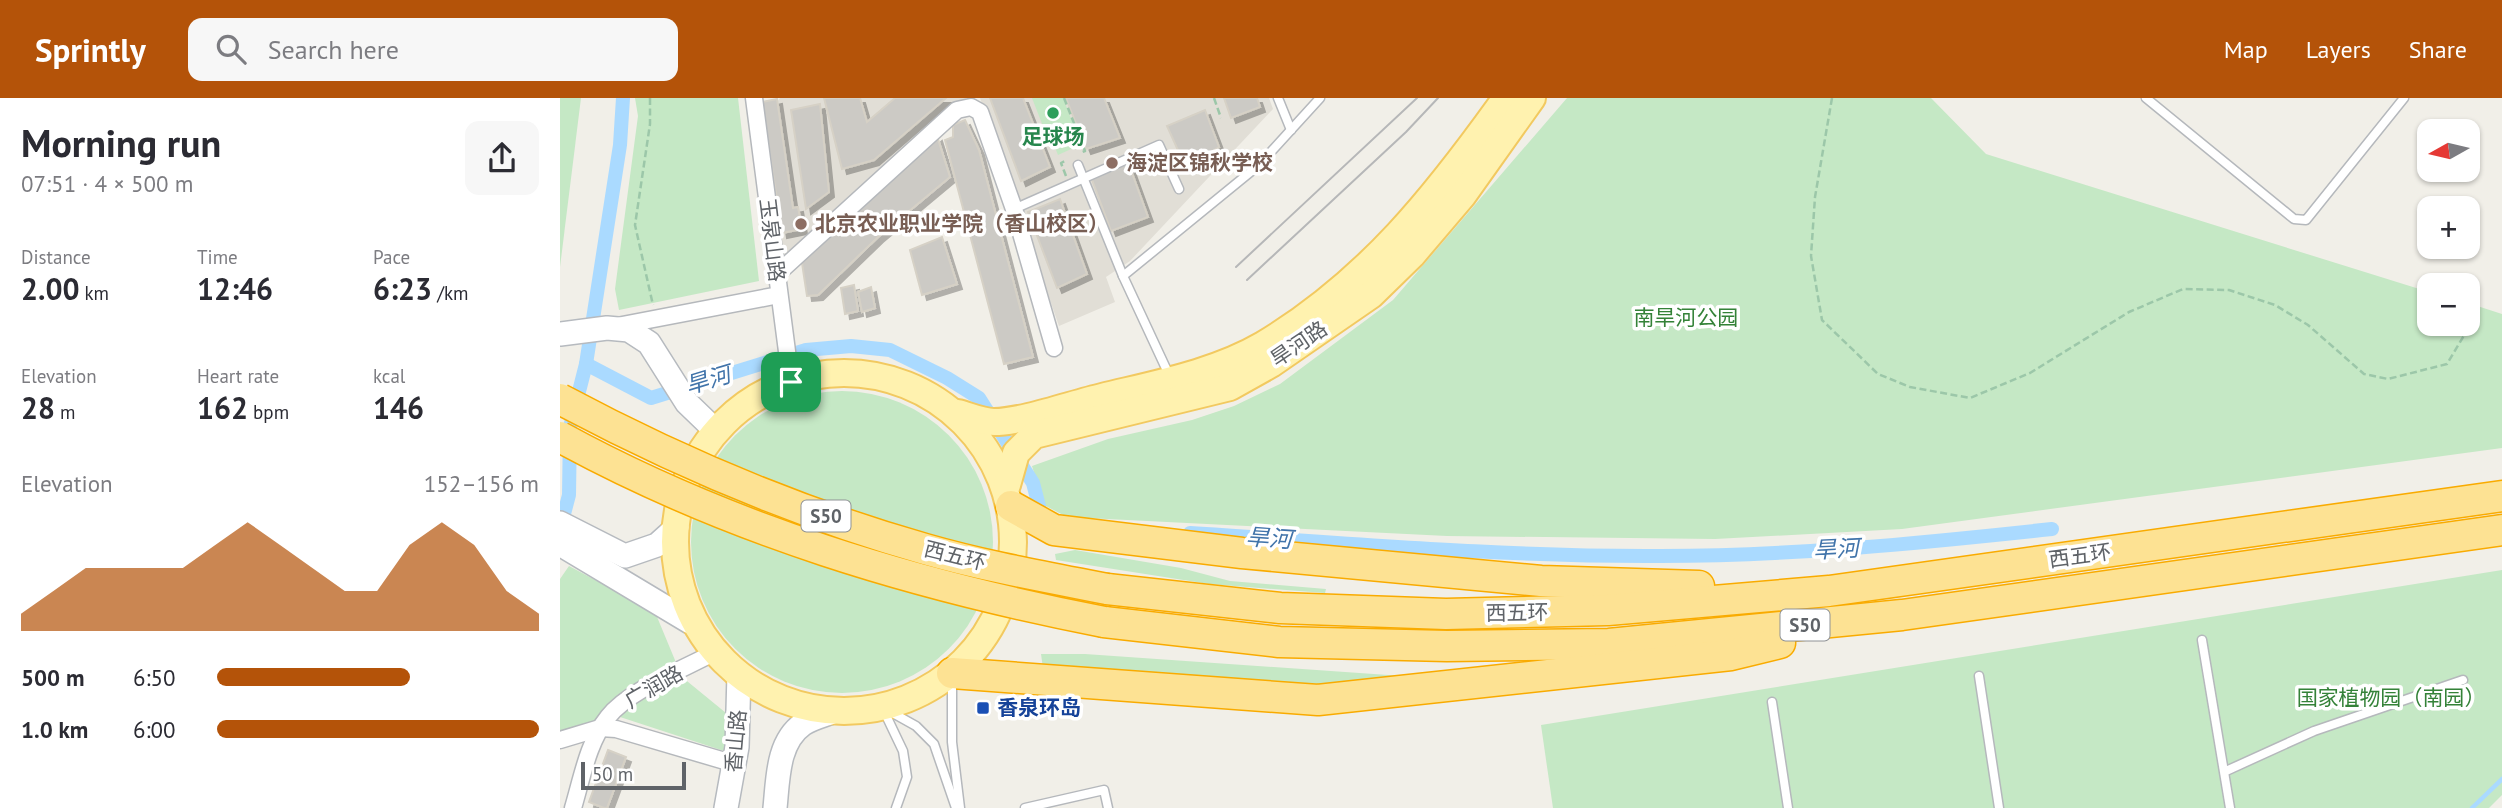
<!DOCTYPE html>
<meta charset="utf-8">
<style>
body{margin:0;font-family:"PT Sans","Noto Sans SC",sans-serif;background:#f7f7f7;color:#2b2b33;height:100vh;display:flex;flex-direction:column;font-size:26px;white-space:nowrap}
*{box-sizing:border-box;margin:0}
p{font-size:23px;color:#7c7c81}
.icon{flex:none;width:38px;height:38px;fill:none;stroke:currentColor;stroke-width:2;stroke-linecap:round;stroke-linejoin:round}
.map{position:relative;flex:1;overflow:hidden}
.details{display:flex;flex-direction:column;background:#fff;width:560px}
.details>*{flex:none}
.needle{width:46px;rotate:262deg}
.fabs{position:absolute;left:1857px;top:21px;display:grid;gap:14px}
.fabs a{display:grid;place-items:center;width:63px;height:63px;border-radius:14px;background:#fff;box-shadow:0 2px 5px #0004;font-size:35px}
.scale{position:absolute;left:21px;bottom:18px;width:105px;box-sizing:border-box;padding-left:7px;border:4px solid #5f6368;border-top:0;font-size:19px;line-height:24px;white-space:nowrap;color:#5f6368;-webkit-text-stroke:5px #fff;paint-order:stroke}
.pin{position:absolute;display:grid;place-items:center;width:60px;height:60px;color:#fff;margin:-30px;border-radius:14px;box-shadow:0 4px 10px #0006}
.round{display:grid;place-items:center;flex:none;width:74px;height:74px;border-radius:14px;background:#f7f7f7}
.head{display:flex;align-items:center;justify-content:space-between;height:119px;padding:0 21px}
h1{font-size:38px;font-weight:700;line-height:52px}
.figures{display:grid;grid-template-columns:repeat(3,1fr);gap:10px;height:119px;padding:7px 21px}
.figures div{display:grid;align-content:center}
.figures b{font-size:30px;font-weight:700}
.figures small{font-size:19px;font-weight:400}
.figures p{font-size:19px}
.chart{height:196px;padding:14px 21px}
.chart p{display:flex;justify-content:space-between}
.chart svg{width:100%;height:126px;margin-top:7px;fill:#b45309;opacity:.7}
ul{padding:0 21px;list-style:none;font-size:23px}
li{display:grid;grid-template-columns:112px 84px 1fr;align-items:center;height:52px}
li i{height:18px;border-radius:9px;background:#b45309}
header{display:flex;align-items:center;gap:42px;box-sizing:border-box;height:98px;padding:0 35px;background:#b45309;color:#fff}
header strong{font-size:33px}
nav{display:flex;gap:38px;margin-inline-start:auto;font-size:24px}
.search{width:490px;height:63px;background:#f7f7f7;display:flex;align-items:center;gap:18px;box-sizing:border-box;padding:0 24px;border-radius:14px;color:#7c7c81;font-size:26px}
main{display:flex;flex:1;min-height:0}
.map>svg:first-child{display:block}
</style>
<header>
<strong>Sprintly</strong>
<div class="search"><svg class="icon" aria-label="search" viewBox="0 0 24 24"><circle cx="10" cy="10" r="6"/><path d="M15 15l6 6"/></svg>Search here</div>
<nav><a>Map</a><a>Layers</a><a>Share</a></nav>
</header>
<main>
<section class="details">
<div class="head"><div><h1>Morning run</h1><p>07:51 · 4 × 500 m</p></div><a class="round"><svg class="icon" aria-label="share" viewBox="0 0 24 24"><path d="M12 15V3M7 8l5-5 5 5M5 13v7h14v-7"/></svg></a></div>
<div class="figures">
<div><p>Distance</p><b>2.00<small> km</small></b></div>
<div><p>Time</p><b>12:46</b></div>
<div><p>Pace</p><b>6:23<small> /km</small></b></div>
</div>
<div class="figures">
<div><p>Elevation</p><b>28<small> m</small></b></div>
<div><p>Heart rate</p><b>162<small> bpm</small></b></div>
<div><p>kcal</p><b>146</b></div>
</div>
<div class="chart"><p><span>Elevation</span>152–156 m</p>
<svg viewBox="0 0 160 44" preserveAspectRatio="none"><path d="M0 44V38L10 30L20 22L30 22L40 22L50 22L60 14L70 6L80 14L90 22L100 30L110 30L120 14L130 6L140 14L150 30L160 38V44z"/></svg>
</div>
<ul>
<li><b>500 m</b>6:50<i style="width:60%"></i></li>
<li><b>1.0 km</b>6:00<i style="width:100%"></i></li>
</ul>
</section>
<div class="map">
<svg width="1942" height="710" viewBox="0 0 1942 710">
<defs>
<filter id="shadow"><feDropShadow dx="5" dy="5" stdDeviation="0" flood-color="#0004"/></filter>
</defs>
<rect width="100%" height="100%" fill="#f1efe8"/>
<g fill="#e1ded6">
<polygon points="220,0 406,0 397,12 217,176 204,76 210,13"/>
<polygon points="420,0 709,0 713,11 570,163 546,179 555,204 499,228"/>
</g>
<g fill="#c5e8c5">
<polygon points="0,0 21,0 0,169"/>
<polygon points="75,0 178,0 199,183 59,212 55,191 78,18"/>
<polygon points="472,0 503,0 515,31 488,41"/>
<polygon points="1007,0 1371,0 1426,56 1869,194 1869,226 1908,226 1908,205 1942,216 1942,350 1342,431 1155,441 887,438 507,419 484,407 472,368 548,341 632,322 674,308 720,286 833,202"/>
<polygon points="514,33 520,47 498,57 492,42"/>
<circle cx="282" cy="444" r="151"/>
<polygon points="515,452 621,470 670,483 766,491 765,495 649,486 496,462 495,456"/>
<polygon points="9,468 95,514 122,579 166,615 170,648 164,653 57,618 0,634 0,481"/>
<polygon points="1942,472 1942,697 1929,710 993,710 981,627"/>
<polygon points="481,556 525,556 871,580 763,589 483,570"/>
</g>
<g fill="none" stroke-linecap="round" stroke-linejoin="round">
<polyline stroke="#aadaff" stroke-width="4.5" points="1912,710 1942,681"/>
<g stroke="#aadaff" stroke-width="14">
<polyline points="26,266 91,300 246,252 291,248 330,252 387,280 419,300 473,385 481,416 489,419"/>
<polyline points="0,431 9,397 10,329 26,266 60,47 63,0"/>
<path d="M 630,435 C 787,445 944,459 1101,458 C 1232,458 1362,445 1492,431"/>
</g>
</g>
<g fill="#cccac5" stroke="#d6d1c6" stroke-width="2" filter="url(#shadow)">
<polygon points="264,0 300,0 307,24 335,0 386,0 314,62 282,71"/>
<polygon points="430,0 463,0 490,69 461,83"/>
<polygon points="506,0 544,0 560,40 526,51"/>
<polygon points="664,0 697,0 700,9 671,20"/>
<polygon points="217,1 233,110 238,109 242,131 222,135 202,4"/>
<polygon points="260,6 269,94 246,111 231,12"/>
<polygon points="645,12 659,49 626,70 607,28"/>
<polygon points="405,22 419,52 473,259 444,266 385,42 393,39 393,27"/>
<polygon points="377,38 390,79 318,139 258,197 247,198 242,165"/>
<polygon points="568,64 588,119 551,133 531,79"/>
<polygon points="500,101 527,176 497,190 468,114"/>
<polygon points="382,139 397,186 362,197 350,152"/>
<polygon points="294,187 298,213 285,216 281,190"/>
<polygon points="311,189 315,210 302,214 298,194"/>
<polygon points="48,652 66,659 47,710 44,710 29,704"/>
</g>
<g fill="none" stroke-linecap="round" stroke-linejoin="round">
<g stroke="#b5b8bc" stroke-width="11">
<g id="lane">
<polyline points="718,0 731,32"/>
<polyline points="1586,0 1734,121 1746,122 1844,0"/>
<polyline points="518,67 563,178"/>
<polyline points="454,111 599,47 619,91"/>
<polyline points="610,279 563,178 699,67 760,0"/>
<polyline points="1642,542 1670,710"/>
<polyline points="1419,578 1439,710"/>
<polyline points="392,580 392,644 400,710"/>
<polyline points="1212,604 1228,710"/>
<polyline points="322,609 356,628 374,646 396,710"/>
<polyline points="322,609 343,653 347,679 336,710"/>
<polyline points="1666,673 1754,633 1903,582"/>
<polyline points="465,710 544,692 548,710"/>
</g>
</g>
<g stroke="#b5b8bc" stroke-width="19">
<g id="street">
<polyline points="194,0 231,284"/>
<polyline points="217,176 397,12 411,9 420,14 454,111 494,250"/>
<polyline points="57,228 219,197"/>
<polyline points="0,642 40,630 56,631 175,666"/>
<path d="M 13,710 C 22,680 28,644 48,619 C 69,592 124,571 155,554"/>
</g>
</g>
<g stroke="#b6babf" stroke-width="26">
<g id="secondary">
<polyline points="0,236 47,230 69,232 89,245 127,305 156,333"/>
<polyline points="0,425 65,458 97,447 117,429"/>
<polyline points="0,446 130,524"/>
<polyline points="166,710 177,649 179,575"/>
<path d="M 215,710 C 218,682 217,644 243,626 C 252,620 265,617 275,613"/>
</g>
</g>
<g stroke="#f2c960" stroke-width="30">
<g id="primary">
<circle cx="284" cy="444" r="169"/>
<path d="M 398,315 C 409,318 422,324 434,324 C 462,324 512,306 542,299 C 595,286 655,275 703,247 C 808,184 876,98 946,0"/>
<polyline points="447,387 456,355 474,337 670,289 711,266 811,197 852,157 903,97 972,0"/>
</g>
</g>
<g stroke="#f9ab00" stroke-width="33">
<g id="highway">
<polyline points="451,408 494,432 682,455 981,483 1139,488"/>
<polyline points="547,491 720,510 886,516 1048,512 1269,493 1942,398"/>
<polyline points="544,524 719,544 887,548 1049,546 1342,517 1942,432"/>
<polyline points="392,575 758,602 1171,557 1220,545"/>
</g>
</g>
<g stroke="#9cc7a9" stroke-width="2.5" stroke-dasharray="7 3.5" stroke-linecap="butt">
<polyline points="90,0 90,26 75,127 93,207"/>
<polyline points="504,0 525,53 520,55"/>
<polyline points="654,0 661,20"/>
<polyline points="1272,0 1255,99 1251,158 1262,222 1318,276 1350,289 1410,300 1470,275 1569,214 1623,191 1669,192 1715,207 1748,227 1804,276 1828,281 1887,266 1912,224"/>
<polyline points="506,78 501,65 507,62"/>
</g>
<use href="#lane" stroke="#fff" stroke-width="8"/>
<use href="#street" stroke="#fff" stroke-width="16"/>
<use href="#secondary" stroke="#fff" stroke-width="23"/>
<use href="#primary" stroke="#fff2af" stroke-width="26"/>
<use href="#highway" stroke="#fde293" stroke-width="30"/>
<g stroke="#b6b7b8" stroke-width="2">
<polyline points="676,169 857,0"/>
<polyline points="687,182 846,34 878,0"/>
</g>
<g stroke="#f9ab00" stroke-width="33" stroke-linecap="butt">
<g id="highway-bridge">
<path d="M 0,301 C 116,363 238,415 365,451 C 424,468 486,479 547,491"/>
<path d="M 0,339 C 170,432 355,487 544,524"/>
</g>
</g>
<use href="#highway-bridge" stroke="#fde293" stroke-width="30"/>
</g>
<circle fill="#2e9e5b" stroke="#fff" stroke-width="2.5" cx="493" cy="15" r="7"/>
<g fill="#8d6e63" stroke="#fff" stroke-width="2.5">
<circle cx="552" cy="65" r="7"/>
<circle cx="241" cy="126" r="7"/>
</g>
<rect fill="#1a4fb4" stroke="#fff" stroke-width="2.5" x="416" y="603" width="14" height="14" rx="3.5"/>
<g text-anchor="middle" stroke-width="7" stroke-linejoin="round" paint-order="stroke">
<g fill="#fff" stroke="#8f9295" stroke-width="2">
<rect x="241.5" y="402.5" width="49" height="31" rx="5"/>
<rect x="1220.5" y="511.5" width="49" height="31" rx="5"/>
</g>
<g font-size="19" font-weight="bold" fill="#5f6368">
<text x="266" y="425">S50</text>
<text x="1245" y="534">S50</text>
</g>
<g font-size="21" font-weight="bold" fill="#27864d" stroke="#fff">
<text x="493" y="46">足球场</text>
</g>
<g font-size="21" font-weight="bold" fill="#785e54" stroke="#fff" text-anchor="start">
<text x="566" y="72">海淀区锦秋学校</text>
<text x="255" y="133">北京农业职业学院（香山校区）</text>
</g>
<g font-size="21" fill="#5f6368" stroke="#fff">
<text transform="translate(212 142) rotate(83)" y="7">玉泉山路</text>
<text transform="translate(739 246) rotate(-34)" y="7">旱河路</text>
<text transform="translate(395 458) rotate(14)" y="7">西五环</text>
<text transform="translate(1520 458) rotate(-8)" y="7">西五环</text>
<text transform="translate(957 515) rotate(-1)" y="7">西五环</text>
<text transform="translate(94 589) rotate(-30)" y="7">广润路</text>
<text transform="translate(176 643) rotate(-85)" y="7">香山路</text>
</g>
<g font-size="21" fill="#348238" stroke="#fff">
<text x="1126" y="227">南旱河公园</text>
<text x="1831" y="607">国家植物园（南园）</text>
</g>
<g font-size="21" font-weight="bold" fill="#164399" stroke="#fff" text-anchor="start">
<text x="437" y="617">香泉环岛</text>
</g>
<g font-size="23" font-style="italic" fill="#4174aa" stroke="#fff">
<text transform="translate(148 282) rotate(-17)" y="8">旱河</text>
<text transform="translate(709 440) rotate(4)" y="8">旱河</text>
<text transform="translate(1276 451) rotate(-3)" y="8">旱河</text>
</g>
</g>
</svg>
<div class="fabs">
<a><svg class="needle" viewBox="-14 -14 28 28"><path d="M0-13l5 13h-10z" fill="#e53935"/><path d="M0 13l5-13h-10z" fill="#7c7c81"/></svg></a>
<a>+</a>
<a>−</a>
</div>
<div class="scale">50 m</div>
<div class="pin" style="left:231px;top:284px;background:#1e9e55"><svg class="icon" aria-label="arrive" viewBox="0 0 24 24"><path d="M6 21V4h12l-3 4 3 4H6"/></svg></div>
</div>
</main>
